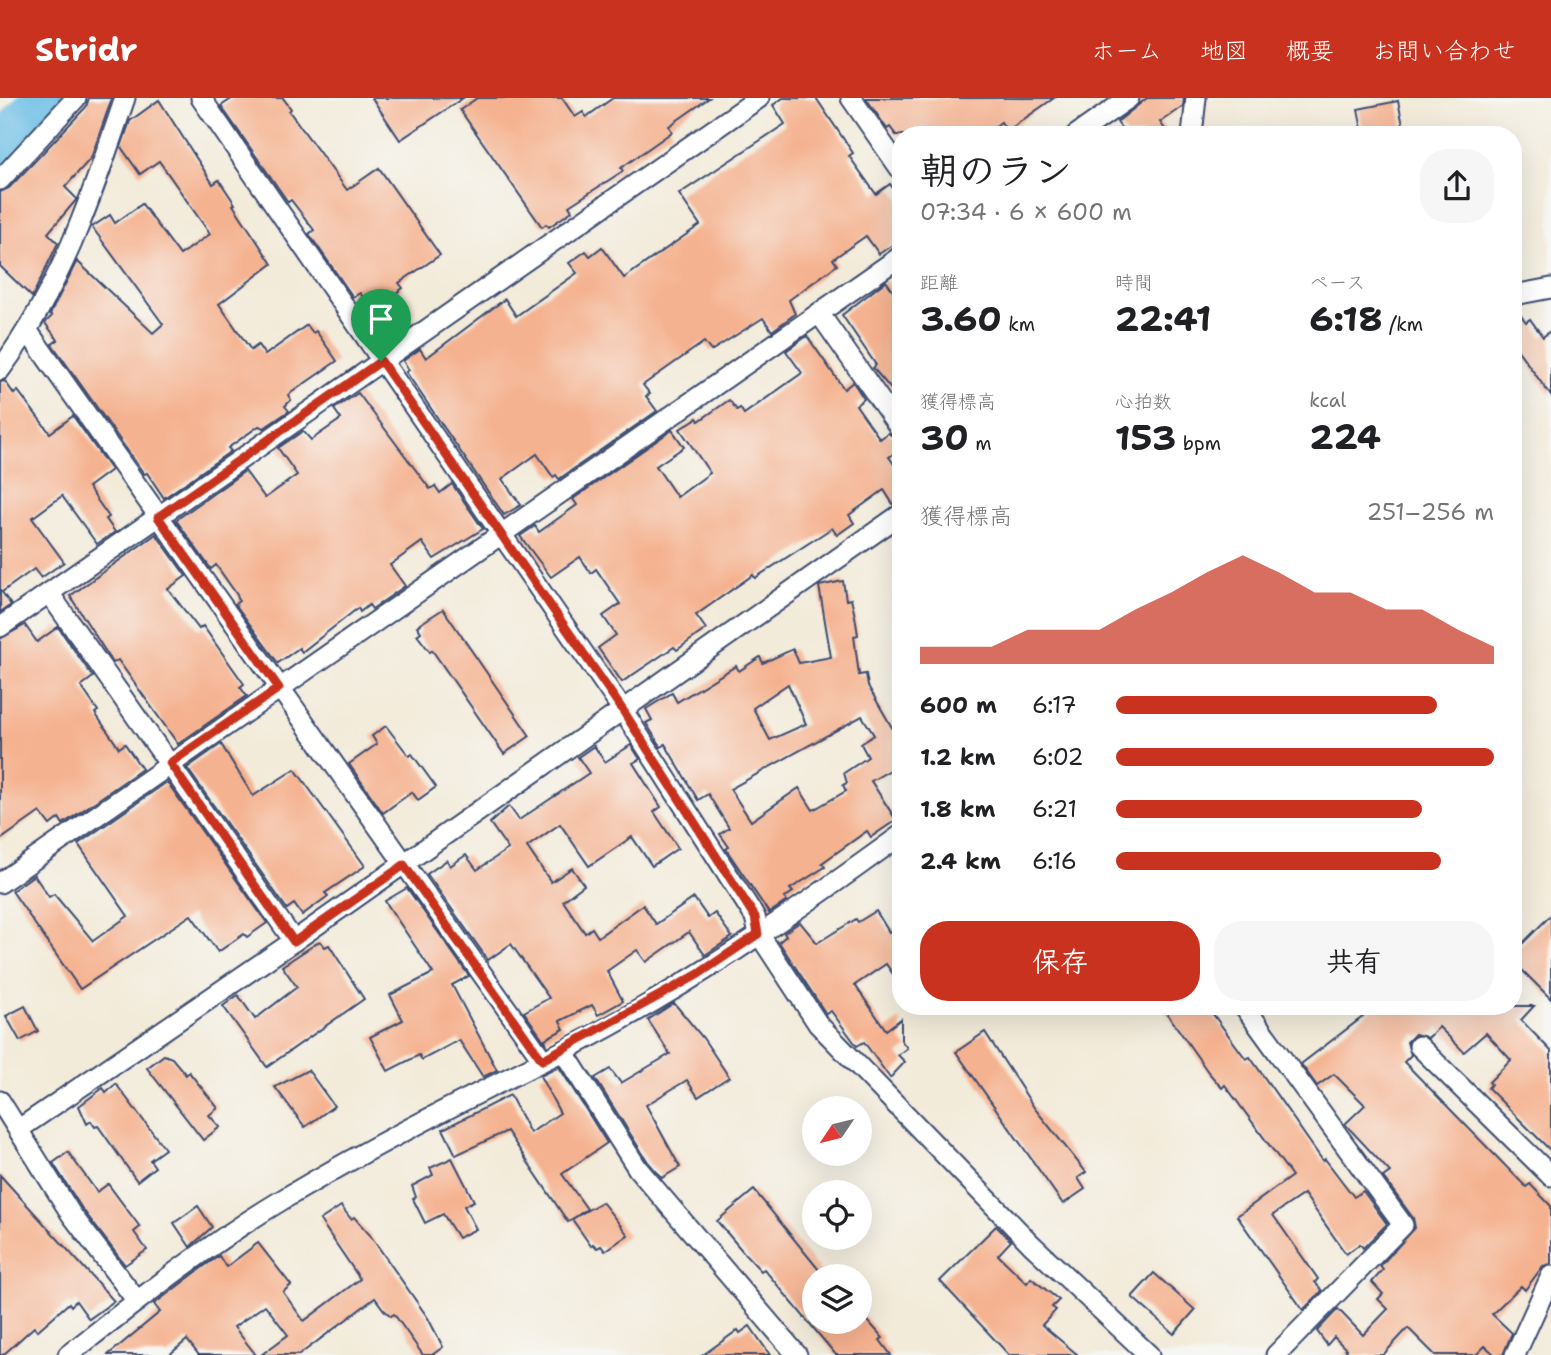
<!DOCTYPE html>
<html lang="ja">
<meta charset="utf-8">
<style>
body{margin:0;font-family:"Shantell Sans","Klee One",sans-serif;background:#f6f6f6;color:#202124;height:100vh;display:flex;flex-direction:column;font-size:26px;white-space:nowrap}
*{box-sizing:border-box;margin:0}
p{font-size:23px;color:#757577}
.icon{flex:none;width:38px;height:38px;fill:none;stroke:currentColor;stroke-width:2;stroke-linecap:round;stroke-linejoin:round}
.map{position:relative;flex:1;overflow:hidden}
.side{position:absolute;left:892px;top:28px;width:630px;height:889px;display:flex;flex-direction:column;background:#fff;border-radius:28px;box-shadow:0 7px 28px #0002}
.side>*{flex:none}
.needle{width:46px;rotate:235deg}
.buttons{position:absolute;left:802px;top:998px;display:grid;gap:14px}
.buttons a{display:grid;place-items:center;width:70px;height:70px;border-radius:50%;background:#fff;box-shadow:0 7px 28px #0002;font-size:35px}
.pin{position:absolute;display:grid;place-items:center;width:60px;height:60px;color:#fff;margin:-72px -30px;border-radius:50% 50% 50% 0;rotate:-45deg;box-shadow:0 0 7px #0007}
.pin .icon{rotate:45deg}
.round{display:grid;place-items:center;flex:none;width:74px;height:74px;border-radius:28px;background:#f6f6f6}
.headline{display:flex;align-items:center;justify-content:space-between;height:119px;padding:0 28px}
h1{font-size:38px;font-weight:700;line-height:52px}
.metrics{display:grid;grid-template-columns:repeat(3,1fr);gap:10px;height:119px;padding:7px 28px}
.metrics div{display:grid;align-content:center}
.metrics b{font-size:35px;font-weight:700}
.metrics small{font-size:19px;font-weight:400}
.metrics p{font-size:19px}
.chart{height:196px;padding:14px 28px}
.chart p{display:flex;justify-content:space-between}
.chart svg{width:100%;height:126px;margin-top:7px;fill:#c8321e;opacity:.7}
.primary-button{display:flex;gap:14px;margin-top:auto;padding:14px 28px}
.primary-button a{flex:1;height:80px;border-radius:28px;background:#c8321e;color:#fff;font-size:28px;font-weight:700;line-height:80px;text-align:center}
.primary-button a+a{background:#f6f6f6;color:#202124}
ul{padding:0 28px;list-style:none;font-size:23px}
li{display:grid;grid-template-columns:112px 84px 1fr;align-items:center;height:52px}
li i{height:18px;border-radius:9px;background:#c8321e}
header{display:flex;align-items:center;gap:42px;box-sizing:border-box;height:98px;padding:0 35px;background:#c8321e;color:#fff}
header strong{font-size:33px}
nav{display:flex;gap:38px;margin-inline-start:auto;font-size:24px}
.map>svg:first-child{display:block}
</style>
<header>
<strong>Stridr</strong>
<nav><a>ホーム</a><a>地図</a><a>概要</a><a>お問い合わせ</a></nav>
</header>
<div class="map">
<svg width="1551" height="1257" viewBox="0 0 1551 1257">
<rect width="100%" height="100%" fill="#f6f6f2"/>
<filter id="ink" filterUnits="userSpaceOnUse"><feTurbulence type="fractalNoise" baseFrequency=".0143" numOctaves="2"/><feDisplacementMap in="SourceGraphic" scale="14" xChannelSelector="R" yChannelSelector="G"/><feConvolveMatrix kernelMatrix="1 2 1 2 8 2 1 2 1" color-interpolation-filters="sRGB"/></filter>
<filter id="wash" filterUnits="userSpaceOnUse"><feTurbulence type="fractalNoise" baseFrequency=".00686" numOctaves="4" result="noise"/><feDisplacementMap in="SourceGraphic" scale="28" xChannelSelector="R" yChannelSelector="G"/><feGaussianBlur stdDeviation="1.57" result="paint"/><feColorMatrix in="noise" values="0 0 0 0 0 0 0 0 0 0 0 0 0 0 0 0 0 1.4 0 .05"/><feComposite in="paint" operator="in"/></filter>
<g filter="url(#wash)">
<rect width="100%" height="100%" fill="#f3ebda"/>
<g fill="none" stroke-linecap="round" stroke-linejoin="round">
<polyline stroke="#6abde6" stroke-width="44" points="0,51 44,0"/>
</g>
<g id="blocks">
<g fill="#f5b290" fill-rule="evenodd">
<polygon points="89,0 112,0 91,60 65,89 77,101 48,135 58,145 32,199 0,168 0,94 9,90 35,63 86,9"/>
<polygon points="233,0 283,0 291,11 289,13 347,92 379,70 440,157 399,185 403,190 372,212 360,195 353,199 309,136 314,132 291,102 288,104 221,8"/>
<polygon points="372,0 463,0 400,42"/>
<polygon points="477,0 562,0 575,19 583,14 586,19 613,0 709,0 669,28 672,34 621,70 623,73 569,108 572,113 549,129 546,126 542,129 460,12"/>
<polygon points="783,0 816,0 853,55 849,58 876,96 890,86 901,102 901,141 879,156 866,138 833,161 837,167 789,202 795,216 772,233 763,220 711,253 704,244 643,287 650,296 646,298 657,313 559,381 556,377 553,379 537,356 502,381 521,407 504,417 406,274 409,272 403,263 420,251 426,260 505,201 516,218 577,175 569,165 586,153 590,158 602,149 624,180 700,127 679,96 785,26 773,7"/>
<polygon points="866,0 1054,0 1007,33 1001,24 984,37 896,37 890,29 887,31"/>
<polygon points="1147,0 1184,0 1183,8 1160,24 1169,37 1126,37 1117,24"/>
<polygon points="159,2 213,86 219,82 235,106 233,107 272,166 219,206 251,252 258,247 265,257 307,227 313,235 316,233 337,263 288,297 291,302 285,308 289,313 264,330 259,328 228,350 231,353 164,400 147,375 144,376 142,373 52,246 58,242 45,225 52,218 50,216 77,163 153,235 163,226 92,129 110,117 115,125 142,106 180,157 210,136 159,63 140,76 121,49 130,23"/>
<polygon points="1398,3 1405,37 1363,37 1358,11"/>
<polygon points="886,183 901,204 901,303 873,270 876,267 842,217"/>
<polygon points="1514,209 1526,224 1530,221 1543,239 1551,232 1551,298 1514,247"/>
<polygon points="807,238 844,291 853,284 864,301 856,307 880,341 888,335 901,344 901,351 889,359 901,376 901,404 893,406 884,392 849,417 854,425 837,437 832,430 755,480 753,477 696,517 706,531 677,552 674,549 622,584 598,550 616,537 603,518 620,506 596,471 591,475 580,459 551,479 520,438 535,428 539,434 577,407 573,401 672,332 684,349 656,368 677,399 710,375 680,331 697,320 699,323 729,302 737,312 740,310 744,316 802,275 786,253"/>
<polygon points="5,283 14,296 18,293 50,335 73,318 111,372 88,389 109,419 106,421 115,434 97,446 62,398 32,420 64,464 41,480 34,471 2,494 11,507 0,514 0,284"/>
<polygon points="358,295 430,391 435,388 440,395 452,386 483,431 434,461 422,444 390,467 405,488 372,511 369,507 360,514 358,510 302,554 299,550 278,565 235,506 239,503 237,497 216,467 211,471 176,422 245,373 265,400 297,377 278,350 303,333 311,342 341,321 334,311"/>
<polygon points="156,436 186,478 168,491 199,531 203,528 244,586 240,589 247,598 178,646 118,562 113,565 70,498"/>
<path d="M 843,483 L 846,502 L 851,501 L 855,518 L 858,537 L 854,538 L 859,577 L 866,576 L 868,588 L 901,645 L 901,666 L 871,683 L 896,722 L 871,739 L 867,733 L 822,765 L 825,769 L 790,791 L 793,794 L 784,800 L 787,803 L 769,815 L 726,751 L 729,749 L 720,736 L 729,730 L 708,696 L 698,702 L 665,646 L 661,649 L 646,625 L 652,622 L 646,611 L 672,595 L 677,604 L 736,568 L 739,573 L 760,559 L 763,565 L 793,551 L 799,565 L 831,559 L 819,488 ZM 788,586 L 806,626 L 770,642 L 753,610 ZM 862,618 L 874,637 L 861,646 L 868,659 L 844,675 L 847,685 L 843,687 L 846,693 L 813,712 L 799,690 L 751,723 L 730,691 Z"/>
<polygon points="443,511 530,638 504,656 432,552 430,554 417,537 421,534 417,528"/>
<polygon points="25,527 37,544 58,529 93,579 81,588 98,613 95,615 119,650 125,646 142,671 63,726 59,720 50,727 40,714 0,742 0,541"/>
<polygon points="386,628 409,658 412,656 436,689 418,702 412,694 383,715 349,666 377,646 372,638"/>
<polygon points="221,646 253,698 295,671 365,768 325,795 328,798 302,817 294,806 287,811 187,670"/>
<polygon points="631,647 640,661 633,665 661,709 654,714 678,750 652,768 632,739 589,768 560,726 527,749 551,784 572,770 584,787 563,803 585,835 592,830 598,839 643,807 656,826 694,800 708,820 715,815 732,839 705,857 689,834 646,864 637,852 607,873 623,903 598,917 592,907 560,923 564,931 545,941 547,947 524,914 549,900 511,846 488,862 427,776 447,762 450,768 466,757 477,772 508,751 490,725 509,708 519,722 589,675 578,659 594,648 605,664"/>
<polygon points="167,684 267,825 247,839 244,836 218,854 191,817 80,891 12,793 34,777 49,799 54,796 93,843 128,818 78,746"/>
<polygon points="407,790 469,878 452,887 497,972 483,979 459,942 422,962 419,957 388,973 370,939 403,922 390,897 433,875 385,803"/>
<polygon points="876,813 889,834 901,825 901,888 886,866 855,887 886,932 901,921 901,942 907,950 898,957 905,964 890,980 864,944 857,948 831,913 826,916 779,844 786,838 784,835 800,824 817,845 856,821 858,824"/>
<polygon points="1551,817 1551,901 1514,864 1514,854"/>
<polygon points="320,843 325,849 329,847 364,901 267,969 223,908 238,897 255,921 297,889 282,868"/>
<polygon points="674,905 703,940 729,979 698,999 687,982 646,1007 680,1069 662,1080 648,1064 595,980 610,971 621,985 670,956 648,922"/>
<polygon points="25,908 38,933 20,943 6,918"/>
<polygon points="1162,908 1207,908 1246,961 1250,959 1323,1063 1325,1061 1354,1099 1363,1093 1387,1126 1363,1150 1360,1146 1346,1156 1304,1096 1273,1117 1318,1181 1315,1184 1322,1193 1303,1212 1237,1118 1292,1078 1225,987 1222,990 1208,974"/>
<polygon points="1377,908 1534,908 1521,922 1551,953 1551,1053 1488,990 1491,986 1489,984 1511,962 1486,935 1464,954 1439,929 1428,940 1415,936 1407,944 1411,957 1404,964 1526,1089 1530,1086 1551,1108 1551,1166 1543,1168 1525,1192 1521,1188 1492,1216 1512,1235 1503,1257 1495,1257 1485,1248 1476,1257 1435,1257 1408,1230 1383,1257 1342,1257 1347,1252 1334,1239 1327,1247 1317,1233 1338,1211 1363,1237 1388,1211 1378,1201 1383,1196 1372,1184 1383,1172 1380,1168 1415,1130 1413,1120 1383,1079 1390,1074 1345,1026 1365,1007 1334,976 1317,988 1301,966"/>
<polygon points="985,934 1035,1011 1086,1074 1078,1080 1085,1091 1063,1106 956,954"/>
<polygon points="164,957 172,960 186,977 189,974 218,1010 209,1017 220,1029 203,1042 147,970"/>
<polygon points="559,969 607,1045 562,1076 587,1111 568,1124 507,1033 456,1057 443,1031 510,997 530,1035 560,1015 540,978"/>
<polygon points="308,972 334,1008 305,1029 275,989"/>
<polygon points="116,986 165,1051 150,1062 155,1069 137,1083 98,1028 95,1029 91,1023 87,1026 79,1008 103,990 106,994"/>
<polygon points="68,1054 97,1094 108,1086 140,1129 134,1134 147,1152 125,1167 81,1109 53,1065"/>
<polygon points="452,1060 474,1103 464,1108 476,1131 458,1140 443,1116 425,1125 413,1101 416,1099 412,1088 433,1077 430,1070"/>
<polygon points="0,1077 114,1203 89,1221 76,1203 71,1208 69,1205 37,1233 34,1229 3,1257 0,1257"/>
<polygon points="754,1092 824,1178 814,1178 814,1223 859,1223 862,1216 883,1240 880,1242 891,1257 836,1257 764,1171 761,1173 745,1156 717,1123"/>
<polygon points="602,1104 628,1137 605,1153 601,1148 597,1150 593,1146 591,1148 572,1121"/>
<polygon points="198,1108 212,1129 190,1149 174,1125"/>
<polygon points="341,1108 351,1121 354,1119 370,1137 428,1220 443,1249 432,1257 423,1257 394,1216 391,1218 384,1212 375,1200 299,1257 261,1257 288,1237 265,1207 234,1229 256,1257 199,1257 187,1242 169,1257 108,1257 160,1214 154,1206 203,1169 219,1158 226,1169 258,1145 291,1187 283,1194 304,1223 360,1181 320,1122"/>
<polygon points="996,1128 1011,1143 998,1157 1027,1185 1031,1180 1059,1202 1052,1209 1056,1212 1042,1227 1078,1257 1009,1257 940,1183"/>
<polygon points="1154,1175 1195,1212 1174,1236 1132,1199"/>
<polygon points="750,1228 770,1257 703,1257 738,1232 740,1235"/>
</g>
</g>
</g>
<g filter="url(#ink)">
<use href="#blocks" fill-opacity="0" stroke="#3b4b71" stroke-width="2"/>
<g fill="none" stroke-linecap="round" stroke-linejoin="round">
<g stroke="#3b4b71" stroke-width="23">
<g id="minor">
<polyline points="201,0 622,611 755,819 759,836 818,926 1031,1146 1149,1257"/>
<polyline points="851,0 901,72"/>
<polyline points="1076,37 1129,0"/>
<polyline points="1192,37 1196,0"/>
<polyline points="0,82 76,0"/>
<polyline points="1514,197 1551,190"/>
<polyline points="819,215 901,332"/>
<polyline points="27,232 543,962"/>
<path d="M 0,272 C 63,186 91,100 125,0"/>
<polyline points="49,495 294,843"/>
<polyline points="0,529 759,0"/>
<polyline points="0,785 901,158"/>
<polyline points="1244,908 1403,1127 1276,1257"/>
<polyline points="1419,948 1551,1078"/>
<polyline points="563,953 638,1071 797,1257"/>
<polyline points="0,1003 71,1116 137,1203"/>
<polyline points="19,1031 294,843 901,416"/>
<path d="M 68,1257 C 137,1203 207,1147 282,1102 C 373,1047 468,1000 563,953 C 682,893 794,815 901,737"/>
<polyline points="1515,1257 1551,1178"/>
</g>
</g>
<use href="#minor" stroke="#fff" stroke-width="19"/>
</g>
</g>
<g fill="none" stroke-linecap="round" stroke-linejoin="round" filter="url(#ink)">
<g stroke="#fff" stroke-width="14">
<polygon id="route" points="381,263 622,611 755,819 758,836 697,877 542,962 404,767 294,844 170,665 279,590 158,419"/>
</g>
<use href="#route" stroke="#c8321e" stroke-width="9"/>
</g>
</svg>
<div class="buttons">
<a><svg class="needle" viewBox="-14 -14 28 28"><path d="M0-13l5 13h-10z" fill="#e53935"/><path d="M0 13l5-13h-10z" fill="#757577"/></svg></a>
<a><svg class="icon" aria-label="locate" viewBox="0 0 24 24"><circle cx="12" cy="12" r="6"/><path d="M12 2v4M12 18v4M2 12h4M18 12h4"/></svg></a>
<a><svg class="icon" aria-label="layers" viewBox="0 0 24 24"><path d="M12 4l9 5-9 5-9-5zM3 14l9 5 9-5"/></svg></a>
</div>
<div class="pin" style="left:381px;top:263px;background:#1e9e55"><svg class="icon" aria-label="arrive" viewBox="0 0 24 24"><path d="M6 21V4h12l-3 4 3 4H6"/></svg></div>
<section class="side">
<div class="headline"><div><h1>朝のラン</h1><p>07:34 · 6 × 600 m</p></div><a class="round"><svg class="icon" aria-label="share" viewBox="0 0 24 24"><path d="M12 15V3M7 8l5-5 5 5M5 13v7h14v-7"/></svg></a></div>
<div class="metrics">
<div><p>距離</p><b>3.60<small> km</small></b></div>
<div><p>時間</p><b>22:41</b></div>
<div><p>ペース</p><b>6:18<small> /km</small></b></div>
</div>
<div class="metrics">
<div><p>獲得標高</p><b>30<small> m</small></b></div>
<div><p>心拍数</p><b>153<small> bpm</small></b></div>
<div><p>kcal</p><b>224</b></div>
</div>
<div class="chart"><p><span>獲得標高</span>251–256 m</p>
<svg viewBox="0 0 160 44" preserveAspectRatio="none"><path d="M0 44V38L10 38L20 38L30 32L40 32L50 32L60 25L70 19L80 12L90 6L100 12L110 19L120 19L130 25L140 25L150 32L160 38V44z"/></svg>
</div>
<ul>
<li><b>600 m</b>6:17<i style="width:85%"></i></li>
<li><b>1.2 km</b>6:02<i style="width:100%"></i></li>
<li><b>1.8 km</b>6:21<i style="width:81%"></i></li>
<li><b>2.4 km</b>6:16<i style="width:86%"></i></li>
</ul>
<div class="primary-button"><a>保存</a><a>共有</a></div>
</section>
</div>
